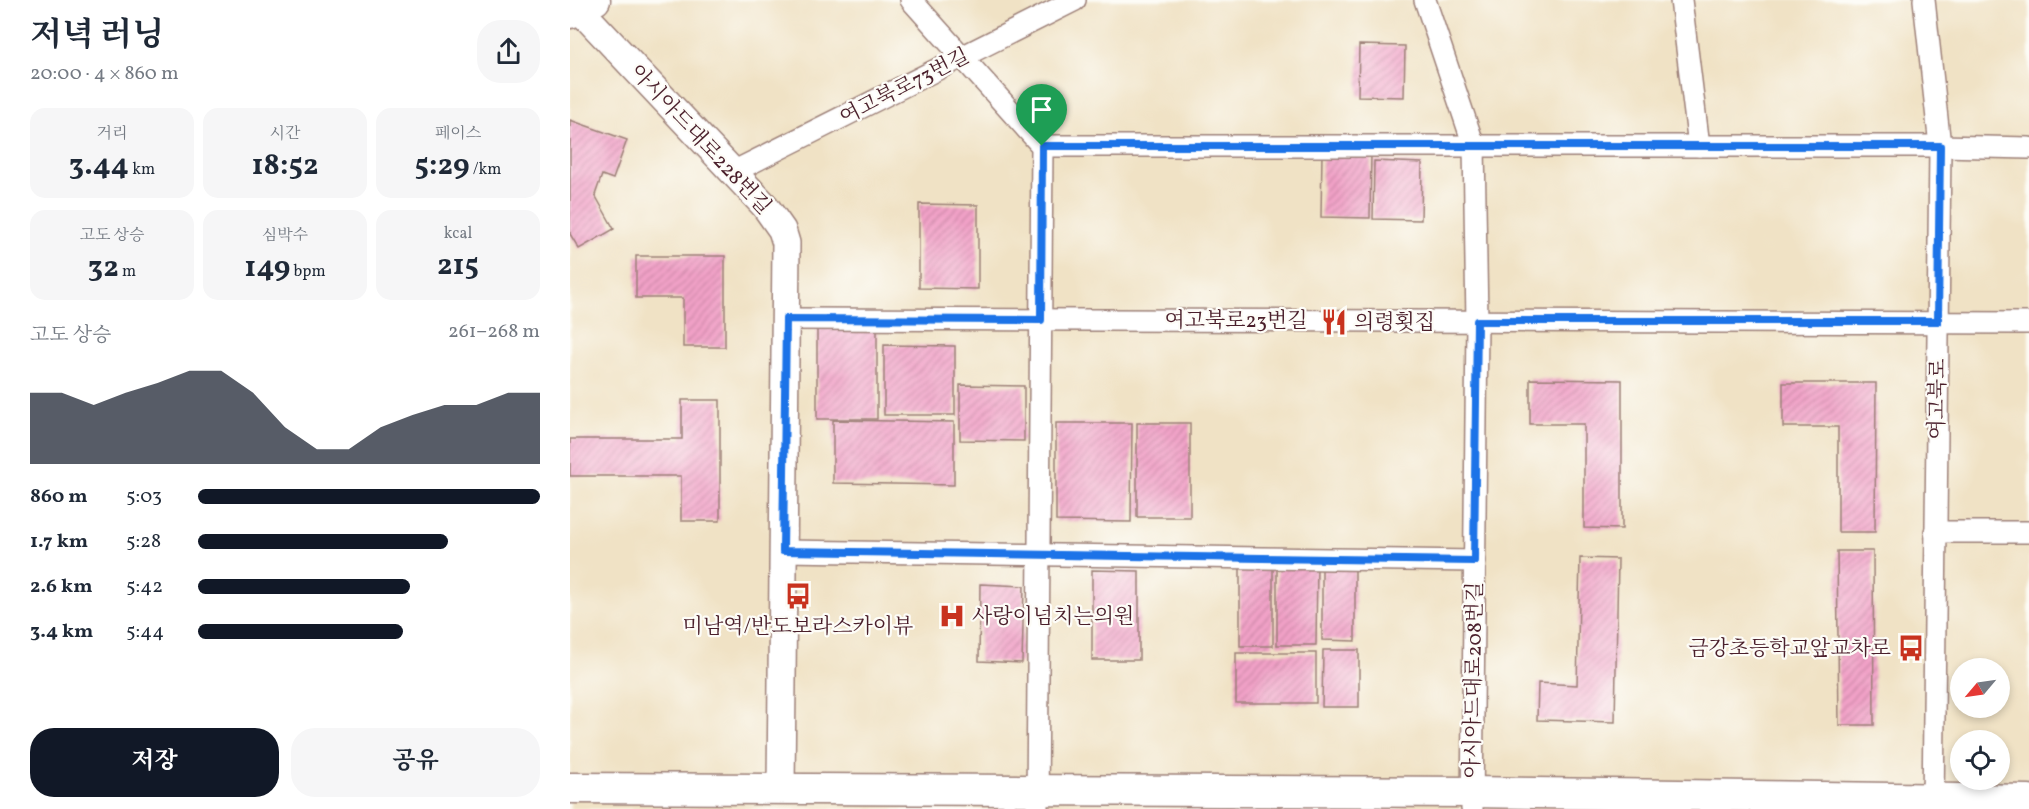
<!DOCTYPE html>
<html lang="ko">
<meta charset="utf-8">
<style>
body{margin:0;font-family:Vollkorn,"Noto Serif KR",serif;background:#f6f6f7;color:#1f2937;height:100vh;display:flex;flex-direction:column;font-size:22px;white-space:nowrap}
*{box-sizing:border-box;margin:0}
p{font-size:20px;color:#747a83}
.icon{flex:none;width:33px;height:33px;fill:none;stroke:currentColor;stroke-width:2;stroke-linecap:round;stroke-linejoin:round}
.map{position:relative;flex:1;overflow:hidden}
.sheet{display:flex;flex-direction:column;background:#fff;width:570px}
.sheet>*{flex:none}
.needle{width:39px;rotate:241deg}
.controls{position:absolute;left:1380px;top:658px;display:grid;gap:12px}
.controls a{display:grid;place-items:center;width:60px;height:60px;border-radius:50%;background:#fff;box-shadow:0 3px 9px #0003;font-size:30px}
.pin{position:absolute;display:grid;place-items:center;width:51px;height:51px;color:#fff;margin:-62px -26px;border-radius:50% 50% 50% 0;rotate:-45deg;box-shadow:0 0 6px #0007}
.pin .icon{rotate:45deg}
.round{display:grid;place-items:center;flex:none;width:63px;height:63px;border-radius:24px;background:#f6f6f7}
.overview{display:flex;align-items:center;justify-content:space-between;height:102px;padding:0 30px}
h1{font-size:33px;font-weight:700;line-height:45px}
.metrics{display:grid;grid-template-columns:repeat(3,1fr);gap:9px;height:102px;padding:6px 30px}
.metrics div{display:grid;align-content:center;border-radius:15px;background:#f6f6f7;text-align:center}
.metrics b{font-size:30px;font-weight:700}
.metrics small{font-size:16px;font-weight:400}
.metrics p{font-size:16px}
.chart{height:168px;padding:12px 30px}
.chart p{display:flex;justify-content:space-between}
.chart svg{width:100%;height:108px;margin-top:6px;fill:#111827;opacity:.7}
.button{display:flex;gap:12px;margin-top:auto;padding:12px 30px}
.button a{flex:1;height:69px;border-radius:24px;background:#111827;color:#fff;font-size:24px;font-weight:700;line-height:69px;text-align:center}
.button a+a{background:#f6f6f7;color:#1f2937}
ul{padding:0 30px;list-style:none;font-size:20px}
li{display:grid;grid-template-columns:96px 72px 1fr;align-items:center;height:45px}
li i{height:15px;border-radius:8px;background:#111827}
main{display:flex;flex:1;min-height:0}
.map>svg:first-child{display:block}
</style>
<main>
<section class="sheet">
<div class="overview"><div><h1>저녁 러닝</h1><p>20:00 · 4 × 860 m</p></div><a class="round"><svg class="icon" aria-label="share" viewBox="0 0 24 24"><path d="M12 15V3M7 8l5-5 5 5M5 13v7h14v-7"/></svg></a></div>
<div class="metrics">
<div><p>거리</p><b>3.44<small> km</small></b></div>
<div><p>시간</p><b>18:52</b></div>
<div><p>페이스</p><b>5:29<small> /km</small></b></div>
</div>
<div class="metrics">
<div><p>고도 상승</p><b>32<small> m</small></b></div>
<div><p>심박수</p><b>149<small> bpm</small></b></div>
<div><p>kcal</p><b>215</b></div>
</div>
<div class="chart"><p><span>고도 상승</span>261–268 m</p>
<svg viewBox="0 0 160 44" preserveAspectRatio="none"><path d="M0 44V15L10 15L20 20L30 15L40 11L50 6L60 6L70 15L80 29L90 38L100 38L110 29L120 24L130 20L140 20L150 15L160 15V44z"/></svg>
</div>
<ul>
<li><b>860 m</b>5:03<i style="width:100%"></i></li>
<li><b>1.7 km</b>5:28<i style="width:73%"></i></li>
<li><b>2.6 km</b>5:42<i style="width:62%"></i></li>
<li><b>3.4 km</b>5:44<i style="width:60%"></i></li>
</ul>
<div class="button"><a>저장</a><a>공유</a></div>
</section>
<div class="map">
<svg width="1459" height="809" viewBox="0 0 1459 809">
<defs>
<pattern id="building-hatch" width="6" height="6" patternUnits="userSpaceOnUse" patternTransform="scale(1.5)"><rect width="6" height="6" fill="#f2a2c8"/><path d="M-1 1l2-2M0 6l6-6M5 7l2-2" fill="none" stroke="#c683a3"/></pattern>
</defs>
<rect width="100%" height="100%" fill="#fdfcf7"/>
<filter id="ink" filterUnits="userSpaceOnUse"><feTurbulence type="fractalNoise" baseFrequency=".0167" numOctaves="2"/><feDisplacementMap in="SourceGraphic" scale="12" xChannelSelector="R" yChannelSelector="G"/><feConvolveMatrix kernelMatrix="1 2 1 2 8 2 1 2 1" color-interpolation-filters="sRGB"/></filter>
<filter id="wash" filterUnits="userSpaceOnUse"><feTurbulence type="fractalNoise" baseFrequency=".008" numOctaves="4" result="noise"/><feDisplacementMap in="SourceGraphic" scale="24" xChannelSelector="R" yChannelSelector="G"/><feGaussianBlur stdDeviation="1.35" result="paint"/><feColorMatrix in="noise" values="0 0 0 0 0 0 0 0 0 0 0 0 0 0 0 0 0 1.4 0 .05"/><feComposite in="paint" operator="in"/></filter>
<g filter="url(#wash)">
<rect width="100%" height="100%" fill="#f0e2c5"/>
<g id="blocks">
<g fill="url(#building-hatch)">
<polygon points="789,45 835,46 834,97 788,96"/>
<polygon points="0,120 57,140 43,179 32,175 25,195 44,229 9,249 0,234"/>
<polygon points="752,153 801,154 800,218 751,217"/>
<polygon points="804,161 852,163 851,220 803,219"/>
<polygon points="349,204 408,205 408,289 349,288"/>
<polygon points="66,256 155,256 155,347 113,347 113,298 66,298"/>
<rect x="247" y="319" width="60" height="100"/>
<polygon points="314,345 385,346 385,415 314,415"/>
<polygon points="960,379 1052,380 1052,529 1014,528 1014,424 960,424"/>
<polygon points="1213,383 1306,383 1305,532 1268,532 1268,427 1213,427"/>
<polygon points="390,385 454,386 454,441 390,440"/>
<polygon points="112,400 150,400 150,521 111,521 111,476 0,476 0,439 112,439"/>
<polygon points="263,420 384,422 384,485 263,483"/>
<polygon points="486,423 562,423 561,522 486,521"/>
<rect x="567" y="423" width="53" height="94"/>
<polygon points="1267,551 1303,551 1304,725 1269,725"/>
<polygon points="752,554 785,554 785,641 752,640"/>
<polygon points="1010,558 1048,559 1045,722 967,720 968,683 1007,685"/>
<rect x="670" y="560" width="33" height="86"/>
<polygon points="707,561 747,562 746,645 707,645"/>
<polygon points="522,570 569,571 569,660 522,660"/>
<polygon points="410,584 454,586 452,663 409,661"/>
<polygon points="753,650 789,650 789,707 752,707"/>
<rect x="666" y="653" width="80" height="50"/>
</g>
</g>
</g>
<g filter="url(#ink)">
<use href="#blocks" fill-opacity="0" stroke="#9d8078" stroke-width="1.5"/>
<g fill="none" stroke-linecap="round" stroke-linejoin="round">
<g stroke="#9d8078" stroke-width="24">
<g id="minor">
<polyline points="341,0 472,146 467,809"/>
<polyline points="855,0 904,146 907,321 902,809"/>
<polyline points="1111,0 1129,146"/>
<polyline points="1354,0 1370,146 1363,809"/>
<polyline points="472,146 1370,146 1459,148"/>
<polyline points="163,172 505,0"/>
<polyline points="216,319 1459,323"/>
<polyline points="1365,532 1459,532"/>
<polyline points="213,551 905,561"/>
</g>
</g>
<g stroke="#9d8078" stroke-width="30">
<polyline id="tertiary" points="9,9 195,206 212,230 216,243 211,789"/>
</g>
<g stroke="#9d8078" stroke-width="33">
<g id="secondary">
<polyline points="0,13 25,0"/>
<polyline points="0,788 902,792 1459,800"/>
</g>
</g>
<use href="#minor" stroke="#fff" stroke-width="21"/>
<use href="#tertiary" stroke="#fff" stroke-width="27"/>
<use href="#secondary" stroke="#fff" stroke-width="30"/>
</g>
</g>
<g fill="none" stroke-linecap="round" stroke-linejoin="round" filter="url(#ink)">
<g stroke="#fff" stroke-width="12">
<polygon id="route" points="472,146 1370,146 1368,321 907,321 904,561 213,551 216,319 471,320"/>
</g>
<use href="#route" stroke="#1a73e8" stroke-width="8"/>
</g>
<defs>
<g id="restaurant-bare" transform="scale(2.07)"><path d="M-5-6h1v4h1v-4h1v4h1v-4h1v5L-1.5 .5V6h-2V.5L-5-1ZM5-6V6H3V1.5H1.5Q1.5-4 5-6Z" fill="#c8321e" stroke="#fdfcf7" stroke-width="2.5" paint-order="stroke"/></g>
<g id="bus-bare" transform="scale(2.07)"><path d="M-5-6H5V4H4V6H2V4H-2V6H-4V4H-5ZM-3.5-4V0h7V-4ZM-3.5 1.2v1.5H-2V1.2ZM2 1.2v1.5H3.5V1.2Z" fill="#c8321e" stroke="#fdfcf7" stroke-width="2.5" paint-order="stroke"/></g>
<g id="hospital-bare" transform="scale(2.07)"><path d="M-5-5h3v3.5h4V-5h3V5h-3V1.5h-4V5h-3Z" fill="#c8321e" stroke="#fdfcf7" stroke-width="2.5" paint-order="stroke"/></g>
</defs>
<g fill-rule="evenodd">
<use href="#restaurant-bare" x="764" y="322"/>
<use href="#bus-bare" x="228" y="596"/>
<use href="#hospital-bare" x="382" y="616"/>
<use href="#bus-bare" x="1341" y="648"/>
</g>
<g text-anchor="middle" stroke-width="4.5" stroke-linejoin="round" paint-order="stroke">
<g font-size="21" fill="#4a1f2b" stroke="#fdfcf7">
<text transform="translate(334 86) rotate(-27)" y="7">여고북로73번길</text>
<text transform="translate(131 139) rotate(47)" y="7">아시아드대로228번길</text>
<text x="666" y="327">여고북로23번길</text>
<text transform="translate(1367 399) rotate(-89)" y="7">여고북로</text>
<text transform="translate(903 680) rotate(-89)" y="7">아시아드대로208번길</text>
</g>
<g font-size="21" fill="#4a1f2b" stroke="#fdfcf7" text-anchor="start">
<text x="784" y="329">의령횟집</text>
<text x="402" y="623">사랑이넘치는의원</text>
<text x="228" y="633" text-anchor="middle">미남역/반도보라스카이뷰</text>
<text x="1321" y="655" text-anchor="end">금강초등학교앞교차로</text>
</g>
</g>
</svg>
<div class="controls">
<a><svg class="needle" viewBox="-14 -14 28 28"><path d="M0-13l5 13h-10z" fill="#e53935"/><path d="M0 13l5-13h-10z" fill="#747a83"/></svg></a>
<a><svg class="icon" aria-label="locate" viewBox="0 0 24 24"><circle cx="12" cy="12" r="6"/><path d="M12 2v4M12 18v4M2 12h4M18 12h4"/></svg></a>
</div>
<div class="pin" style="left:472px;top:146px;background:#1e9e55"><svg class="icon" aria-label="arrive" viewBox="0 0 24 24"><path d="M6 21V4h12l-3 4 3 4H6"/></svg></div>
</div>
</main>
